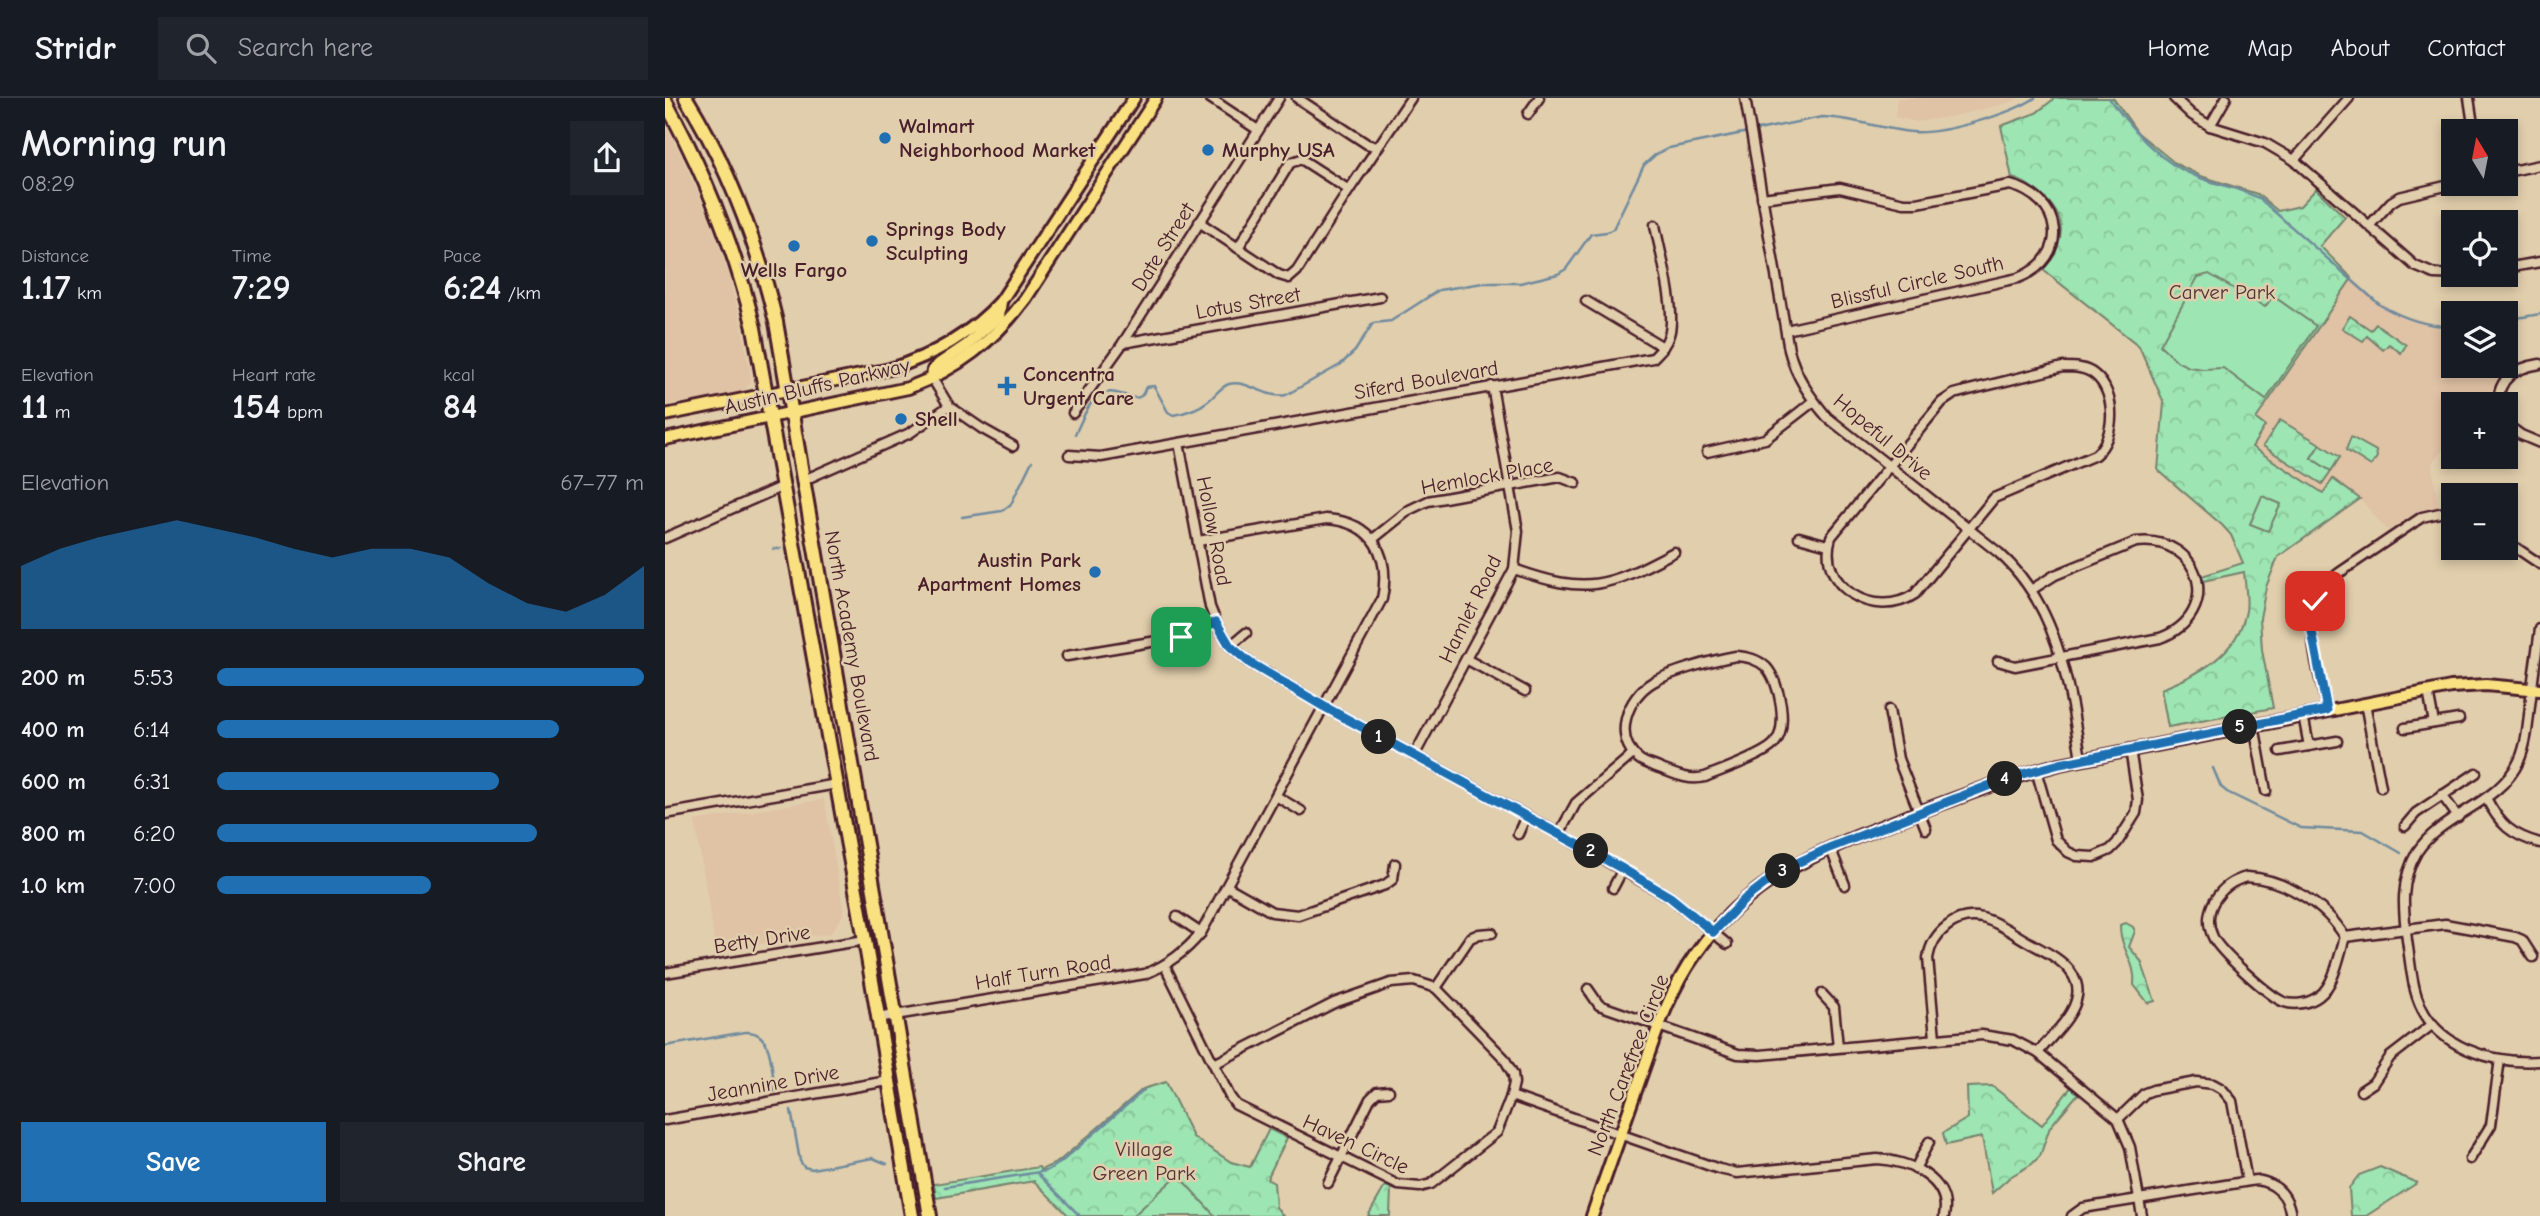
<!DOCTYPE html>
<meta charset="utf-8">
<style>
body{margin:0;font-family:"Comic Neue",sans-serif;background:#20242c;color:#f1f3f6;height:100vh;display:flex;flex-direction:column;font-size:26px;white-space:nowrap}
*{box-sizing:border-box;margin:0}
p{font-size:23px;color:#9ea1a6}
.icon{flex:none;width:38px;height:38px;fill:none;stroke:currentColor;stroke-width:2;stroke-linecap:round;stroke-linejoin:round}
.map{position:relative;flex:1;overflow:hidden}
.side{display:flex;flex-direction:column;background:#171b24;width:665px}
.side>*{flex:none}
.needle{width:46px;rotate:350deg}
.tools{position:absolute;left:1776px;top:21px;display:grid;gap:14px}
.tools a{display:grid;place-items:center;width:77px;height:77px;border-radius:0px;background:#171b24;box-shadow:0 4px 10px #0003;font-size:35px}
.pin{position:absolute;display:grid;place-items:center;width:60px;height:60px;color:#fff;margin:-30px;border-radius:14px;box-shadow:0 4px 10px #0006}
.km{position:absolute;width:35px;height:35px;margin:-18px;border-radius:50%;background:#222;color:#fff;font-size:19px;line-height:35px;text-align:center}
.round{display:grid;place-items:center;flex:none;width:74px;height:74px;border-radius:0px;background:#20242c}
.summary{display:flex;align-items:center;justify-content:space-between;height:119px;padding:0 21px}
h1{font-size:38px;font-weight:600;line-height:52px}
.metrics{display:grid;grid-template-columns:repeat(3,1fr);gap:10px;height:119px;padding:7px 21px}
.metrics div{display:grid;align-content:center}
.metrics b{font-size:35px;font-weight:600}
.metrics small{font-size:19px;font-weight:400}
.metrics p{font-size:19px}
.chart{height:196px;padding:14px 21px}
.chart p{display:flex;justify-content:space-between}
.chart svg{width:100%;height:126px;margin-top:7px;fill:#1f6fb2;opacity:.7}
.action{display:flex;gap:14px;margin-top:auto;padding:14px 21px}
.action a{flex:1;height:80px;border-radius:0px;background:#1f6fb2;color:#fff;font-size:28px;font-weight:600;line-height:80px;text-align:center}
.action a+a{background:#20242c;color:#f1f3f6}
ul{padding:0 21px;list-style:none;font-size:23px}
li{display:grid;grid-template-columns:112px 84px 1fr;align-items:center;height:52px}
li i{height:18px;border-radius:9px;background:#1f6fb2}
header{display:flex;align-items:center;gap:42px;box-sizing:border-box;height:98px;padding:0 35px;background:#171b24;border-bottom:2px solid #363941}
header strong{font-size:33px}
nav{display:flex;gap:38px;margin-inline-start:auto;font-size:24px}
.search{width:490px;height:63px;background:#20242c;display:flex;align-items:center;gap:18px;box-sizing:border-box;padding:0 24px;border-radius:0px;color:#9ea1a6;font-size:26px}
main{display:flex;flex:1;min-height:0}
.map>svg:first-child{display:block}
</style>
<header>
<strong>Stridr</strong>
<div class="search"><svg class="icon" aria-label="search" viewBox="0 0 24 24"><circle cx="10" cy="10" r="6"/><path d="M15 15l6 6"/></svg>Search here</div>
<nav><a>Home</a><a>Map</a><a>About</a><a>Contact</a></nav>
</header>
<main>
<section class="side">
<div class="summary"><div><h1>Morning run</h1><p>08:29</p></div><a class="round"><svg class="icon" aria-label="share" viewBox="0 0 24 24"><path d="M12 15V3M7 8l5-5 5 5M5 13v7h14v-7"/></svg></a></div>
<div class="metrics">
<div><p>Distance</p><b>1.17<small> km</small></b></div>
<div><p>Time</p><b>7:29</b></div>
<div><p>Pace</p><b>6:24<small> /km</small></b></div>
</div>
<div class="metrics">
<div><p>Elevation</p><b>11<small> m</small></b></div>
<div><p>Heart rate</p><b>154<small> bpm</small></b></div>
<div><p>kcal</p><b>84</b></div>
</div>
<div class="chart"><p><span>Elevation</span>67–77 m</p>
<svg viewBox="0 0 160 44" preserveAspectRatio="none"><path d="M0 44V22L10 16L20 12L30 9L40 6L50 9L60 12L70 16L80 19L90 16L100 16L110 19L120 28L130 35L140 38L150 32L160 22V44z"/></svg>
</div>
<ul>
<li><b>200 m</b>5:53<i style="width:100%"></i></li>
<li><b>400 m</b>6:14<i style="width:80%"></i></li>
<li><b>600 m</b>6:31<i style="width:66%"></i></li>
<li><b>800 m</b>6:20<i style="width:75%"></i></li>
<li><b>1.0 km</b>7:00<i style="width:50%"></i></li>
</ul>
<div class="action"><a>Save</a><a>Share</a></div>
</section>
<div class="map">
<svg width="1875" height="1118" viewBox="0 0 1875 1118">
<defs>
<pattern id="park-crowns" width="20" height="18" patternUnits="userSpaceOnUse" patternTransform="scale(1.75)"><rect width="20" height="18" fill="#9de5b2"/><path d="M2 6a3 3 0 1 1 6 0M12 15a3 3 0 1 1 6 0" fill="none" stroke="#89c499"/></pattern>
</defs>
<rect width="100%" height="100%" fill="#e1ceac"/>
<filter id="ink" filterUnits="userSpaceOnUse"><feTurbulence type="fractalNoise" baseFrequency=".0143" numOctaves="2"/><feDisplacementMap in="SourceGraphic" scale="14" xChannelSelector="R" yChannelSelector="G"/><feConvolveMatrix kernelMatrix="1 2 1 2 8 2 1 2 1" color-interpolation-filters="sRGB"/></filter>
<g filter="url(#ink)">
<g fill="#e0c2a5">
<polygon points="1232,0 1353,0 1343,5 1288,18 1252,24 1230,19"/>
<polygon points="0,27 17,59 43,118 62,171 75,220 86,278 85,285 78,294 43,302 0,306"/>
<polygon points="1687,180 1713,203 1738,217 1767,225 1788,240 1788,268 1825,268 1834,275 1825,295 1824,306 1788,306 1788,339 1767,366 1773,409 1750,416 1723,433 1695,401 1669,381 1658,396 1587,349 1600,328 1591,322"/>
<polygon points="159,701 179,815 166,835 51,853 30,723"/>
</g>
<g fill="url(#park-crowns)" stroke="#74826e" stroke-width="2">
<path d="M 1390,0 L 1448,0 L 1473,35 L 1511,66 L 1536,78 L 1592,96 L 1613,113 L 1635,108 L 1651,91 L 1680,119 L 1655,148 L 1687,180 L 1591,321 L 1600,328 L 1587,349 L 1658,395 L 1668,381 L 1695,401 L 1613,459 L 1601,489 L 1595,520 L 1597,552 L 1608,610 L 1503,629 L 1496,591 C 1533,577 1573,556 1581,513 C 1583,501 1580,486 1579,474 L 1538,483 L 1537,478 L 1578,465 L 1566,437 L 1557,427 L 1493,372 L 1499,305 L 1474,248 L 1377,171 C 1400,145 1405,120 1375,96 C 1366,89 1359,83 1347,80 L 1336,28 L 1371,15 Z"/>
<polygon points="1685,218 1706,232 1711,226 1741,247 1736,255 1724,246 1718,252 1702,238 1698,243 1677,230"/>
<polygon points="1615,322 1655,346 1646,360 1666,373 1657,386 1598,348"/>
<polygon points="1686,339 1711,353 1712,359 1706,368 1681,352"/>
<path d="M 1461,825 L 1468,829 L 1470,833 L 1464,849 L 1476,863 L 1490,903 L 1483,905 L 1469,887 C 1472,864 1454,850 1455,827 Z"/>
<polygon points="501,984 528,1039 566,1064 585,1069 604,1031 622,1040 602,1081 609,1085 611,1109 618,1118 404,1118 369,1083 271,1100 269,1086 374,1069 376,1072 393,1064 478,991"/>
<polygon points="1410,984 1418,990 1385,1029 1375,1058 1367,1066 1345,1079 1327,1095 1317,1039 1281,1047 1278,1035 1303,1020 1302,989 1327,988 1377,1027"/>
<polygon points="1715,1069 1752,1085 1701,1118 1686,1118 1684,1090 1694,1077"/>
<polygon points="720,1088 726,1090 725,1118 703,1118"/>
</g>
<g fill="#9de5b2" stroke="#74826e" stroke-width="2">
<polygon points="1544,176 1600,209 1608,198 1651,228 1601,302 1558,270 1538,271 1524,269 1513,264 1495,247 1533,179"/>
<polygon points="1655,346 1675,359 1666,373 1646,360"/>
<polygon points="1597,398 1616,406 1603,433 1585,426"/>
<polygon points="513,1077 550,1118 468,1118"/>
</g>
<g fill="none" stroke-linecap="round" stroke-linejoin="round">
<g stroke="#708b9e" stroke-width="2.5">
<path d="M 1444,0 C 1468,32 1493,64 1533,79 C 1553,87 1575,90 1595,101 L 1715,207 C 1738,220 1762,229 1788,228"/>
<polyline points="1841,222 1875,216"/>
<path d="M 410,336 C 416,325 420,311 429,302 C 447,283 465,306 476,298 C 479,296 479,292 481,289 L 489,288 L 503,314 L 508,317 C 520,315 533,311 543,303 C 551,297 555,289 564,286 C 583,281 600,301 621,297 L 675,267 L 690,253 L 708,225 L 726,223 L 774,192 L 818,185 L 855,185 L 893,176 L 901,171 L 926,136 L 942,134 L 948,131 L 979,67 L 990,57 L 1004,50 L 1157,19 C 1188,20 1217,31 1247,34 C 1276,37 1346,16 1370,0"/>
<polyline points="297,419 337,413 346,406 367,363"/>
<polyline points="108,451 116,450"/>
<polyline points="1548,670 1556,689 1562,694 1636,730 1698,733 1736,755"/>
<path d="M 0,948 L 80,934 C 109,932 106,972 110,993"/>
<polyline points="126,1012 135,1063 139,1069 147,1071 208,1060 222,1066"/>
<polyline points="373,1076 415,1118"/>
<polyline points="280,1089 381,1073 395,1065 479,992"/>
</g>
<g stroke="#4a1f2b" stroke-width="13">
<g id="minor">
<polyline points="545,0 593,32"/>
<polyline points="632,0 702,46 712,49"/>
<path d="M 1080,0 L 1124,252 C 1131,279 1145,299 1162,319 L 1334,455 C 1393,507 1404,587 1416,661"/>
<polyline points="1509,0 1527,17 1545,28 1600,45 1629,62 1750,168 1769,176 1799,177"/>
<polyline points="1804,0 1809,33"/>
<polyline points="863,16 874,0"/>
<polyline points="1545,28 1561,0"/>
<polyline points="1629,62 1684,0"/>
<polyline points="1841,74 1875,67"/>
<path d="M 1097,100 L 1175,90 L 1239,105 L 1252,105 L 1345,87 C 1397,100 1407,159 1353,180 L 1121,232"/>
<polyline points="534,124 614,177 624,180 632,173 684,92"/>
<polyline points="1704,128 1726,104 1734,99 1789,86"/>
<polyline points="573,150 625,65 636,61 684,92 746,0"/>
<polyline points="1841,170 1875,164"/>
<polyline points="921,203 998,249"/>
<polyline points="458,245 715,199"/>
<path d="M 1398,269 C 1409,269 1421,269 1430,277 C 1452,295 1451,340 1430,357 L 1329,400 L 1250,496 C 1210,523 1151,489 1166,439 L 1277,304 L 1289,296 L 1304,292 Z"/>
<polyline points="267,280 284,308 316,330 348,348"/>
<path d="M 1833,306 C 1833,279 1851,270 1875,266"/>
<polyline points="408,315 458,245 614,0"/>
<polyline points="1841,326 1856,337 1875,345"/>
<polyline points="514,345 545,509 551,524 565,548 585,565 658,608 894,736 1005,799 1062,846"/>
<polyline points="1042,354 1100,341 1149,303"/>
<path d="M 404,357 L 436,359 L 988,260 C 995,253 1001,247 1004,237 C 1012,212 995,155 990,127"/>
<polyline points="139,382 245,335 284,308"/>
<polyline points="1134,439 1163,447"/>
<polyline points="0,440 118,388"/>
<polyline points="708,441 744,412 763,403 895,379 911,385"/>
<polyline points="1841,443 1875,466"/>
<path d="M 849,471 C 922,497 941,490 1009,454"/>
<path d="M 1875,531 C 1872,554 1868,577 1866,600 C 1863,621 1863,643 1854,663 C 1834,707 1777,715 1752,754 C 1735,783 1738,810 1742,842 C 1745,861 1746,881 1752,899 C 1769,950 1827,966 1875,963"/>
<polyline points="565,548 581,535"/>
<polyline points="402,558 516,539 551,524"/>
<path d="M 1071,558 C 1083,559 1092,561 1101,569 C 1115,584 1124,630 1109,646 C 1098,658 1057,672 1040,679 C 1023,683 1010,676 994,670 C 987,667 979,665 974,661 C 947,640 962,599 988,584 C 1007,573 1049,562 1071,558 Z"/>
<polyline points="801,561 860,593"/>
<path d="M 1333,563 L 1350,568 L 1495,540 C 1559,517 1537,436 1471,444 L 1390,477 L 1366,492"/>
<polyline points="1763,593 1769,625"/>
<polyline points="1700,605 1716,689"/>
<polyline points="1224,612 1233,661 1261,731"/>
<path d="M 1662,612 C 1653,565 1629,510 1674,475 L 1757,419 L 1779,414 L 1788,415"/>
<polyline points="1638,617 1644,648"/>
<polyline points="1589,627 1601,693"/>
<polyline points="1740,630 1794,621"/>
<polyline points="1615,653 1672,643"/>
<polyline points="749,658 849,471 853,433 827,288"/>
<polyline points="1371,672 1391,742 1403,754 1412,758 1429,759 1445,752 1452,745 1471,715 1473,702 1465,651"/>
<polyline points="1777,697 1793,719"/>
<polyline points="611,698 636,713"/>
<path d="M 1821,700 C 1835,727 1846,737 1875,745"/>
<polyline points="0,716 172,686"/>
<polyline points="1740,728 1751,715 1811,675"/>
<polyline points="853,736 861,718"/>
<polyline points="894,736 911,705 968,656"/>
<polyline points="1165,749 1180,787"/>
<path d="M 1582,779 C 1620,781 1661,807 1680,839 C 1674,857 1670,886 1654,898 C 1645,905 1630,908 1619,904 C 1605,899 1554,853 1548,839 C 1535,812 1556,785 1582,779 Z"/>
<polyline points="563,789 607,814 633,817 720,787 728,781 730,766"/>
<polyline points="948,790 958,771"/>
<polyline points="512,819 536,835"/>
<polyline points="1680,839 1780,826 1850,839 1857,842 1868,859"/>
<polyline points="500,868 565,999 571,1007 733,1087 755,1089 766,1086 832,1034 846,998 849,985 848,976 839,960 771,890 749,883 726,885 669,905 549,966"/>
<polyline points="0,875 200,842"/>
<polyline points="771,890 805,840 814,836 827,835"/>
<polyline points="923,891 934,907 1073,956 1095,957 1317,937 1348,942 1373,955 1453,1021 1465,1049 1477,1118"/>
<polyline points="1157,896 1169,909 1173,949"/>
<path d="M 212,920 L 480,876 C 504,866 520,854 536,835 L 717,501 C 726,457 708,424 661,421 L 533,443"/>
<path d="M 1270,940 L 1263,860 C 1267,835 1291,814 1317,820 C 1334,824 1350,837 1365,845 C 1379,853 1395,860 1405,873 C 1410,879 1414,889 1412,898 C 1409,919 1385,939 1373,955"/>
<polyline points="1696,993 1708,985 1725,959 1768,926"/>
<path d="M 846,998 L 1054,1071 L 1072,1075 L 1212,1061 C 1242,1062 1287,1081 1279,1118"/>
<polyline points="1453,1021 1480,995 1488,992 1531,984 1548,986 1557,991 1567,1003 1582,1083"/>
<polyline points="0,1022 223,983"/>
<polyline points="1805,1061 1826,1027 1835,961"/>
<polyline points="1250,1071 1264,1044"/>
<polyline points="663,1085 705,1001 712,994 724,993"/>
<path d="M 1407,1118 L 1418,1110 L 1591,1082 C 1612,1085 1623,1097 1626,1118"/>
</g>
</g>
<g stroke="#4a1f2b" stroke-width="16">
<g id="major">
<polyline points="267,280 268,272 274,266 302,247 334,218 336,203"/>
<path d="M 0,317 L 225,271 C 267,258 306,236 336,203 L 469,0"/>
<path d="M 0,341 L 243,290 C 293,271 329,243 361,200 L 491,0"/>
<path d="M 927,1118 C 943,1071 960,1024 976,978 C 991,936 1004,893 1030,857 C 1087,775 1161,751 1249,716 C 1298,698 1345,679 1395,666 L 1786,589 L 1821,587 L 1875,592"/>
</g>
</g>
<g stroke="#4a1f2b" stroke-width="18">
<g id="highway">
<path d="M 21,0 C 64,69 92,145 111,224 L 265,1118"/>
<path d="M 0,3 C 40,76 70,150 89,230 L 200,842 L 247,1118"/>
</g>
</g>
<use href="#minor" stroke="#e1ceac" stroke-width="8"/>
<use href="#major" stroke="#f9e181" stroke-width="10"/>
<use href="#highway" stroke="#f9e181" stroke-width="12"/>
</g>
</g>
<g fill="none" stroke-linecap="round" stroke-linejoin="round" filter="url(#ink)">
<g stroke="#fff" stroke-width="14">
<polyline id="route" points="516,539 551,524 565,548 585,565 658,608 958,771 1005,799 1048,834 1081,800 1110,778 1132,765 1164,750 1346,679 1395,666 1662,612 1647,534 1646,523 1650,503"/>
</g>
<use href="#route" stroke="#1f6fb2" stroke-width="9"/>
</g>
<g fill="#1f6fb2" stroke="#e1ceac" stroke-width="2.5">
<circle cx="220" cy="40" r="7"/>
<circle cx="543" cy="52" r="7"/>
<circle cx="207" cy="143" r="7"/>
<circle cx="129" cy="148" r="7"/>
<path d="M338.5 277.5h7v7h7v7h-7v7h-7v-7h-7v-7h7z"/>
<circle cx="236" cy="321" r="7"/>
<circle cx="430" cy="474" r="7"/>
</g>
<g text-anchor="middle" stroke-width="5" stroke-linejoin="round" paint-order="stroke">
<g font-size="21" font-weight="bold" fill="#4a1f2b" stroke="#e1ceac" text-anchor="start">
<text x="234" y="35">Walmart<tspan x="234" dy="24">Neighborhood Market</tspan></text>
<text x="557" y="59">Murphy USA</text>
<text x="221" y="138">Springs Body<tspan x="221" dy="24">Sculpting</tspan></text>
<text x="129" y="179" text-anchor="middle">Wells Fargo</text>
<text x="358" y="283">Concentra<tspan x="358" dy="24">Urgent Care</tspan></text>
<text x="250" y="328">Shell</text>
<text x="416" y="469" text-anchor="end">Austin Park<tspan x="416" dy="24">Apartment Homes</tspan></text>
</g>
<g font-size="21" fill="#4a1f2b" stroke="#e1ceac">
<text transform="translate(498 149) rotate(-58)" y="7">Date Street</text>
<text transform="translate(1252 184) rotate(-13)" y="7">Blissful Circle South</text>
<text transform="translate(583 205) rotate(-10)" y="7">Lotus Street</text>
<text transform="translate(761 282) rotate(-10)" y="7">Siferd Boulevard</text>
<text transform="translate(152 288) rotate(-13)" y="7">Austin Bluffs Parkway</text>
<text transform="translate(1218 339) rotate(40)" y="7">Hopeful Drive</text>
<text transform="translate(822 378) rotate(-10)" y="7">Hemlock Place</text>
<text transform="translate(549 433) rotate(79)" y="7">Hollow Road</text>
<text transform="translate(805 511) rotate(-64)" y="7">Hamlet Road</text>
<text transform="translate(187 548) rotate(80)" y="7">North Academy Boulevard</text>
<text transform="translate(97 841) rotate(-9)" y="7">Betty Drive</text>
<text transform="translate(378 874) rotate(-9)" y="7">Half Turn Road</text>
<text transform="translate(963 967) rotate(-69)" y="7">North Carefree Circle</text>
<text transform="translate(108 985) rotate(-10)" y="7">Jeannine Drive</text>
<text transform="translate(691 1046) rotate(25)" y="7">Haven Circle</text>
</g>
<g font-size="21" fill="#523338" stroke="#e1ceac">
<text x="1557" y="201">Carver Park</text>
<text x="479" y="1058">Village<tspan x="479" dy="24">Green Park</tspan></text>
</g>
</g>
</svg>
<div class="tools">
<a><svg class="needle" viewBox="-14 -14 28 28"><path d="M0-13l5 13h-10z" fill="#e53935"/><path d="M0 13l5-13h-10z" fill="#9ea1a6"/></svg></a>
<a><svg class="icon" aria-label="locate" viewBox="0 0 24 24"><circle cx="12" cy="12" r="6"/><path d="M12 2v4M12 18v4M2 12h4M18 12h4"/></svg></a>
<a><svg class="icon" aria-label="layers" viewBox="0 0 24 24"><path d="M12 4l9 5-9 5-9-5zM3 14l9 5 9-5"/></svg></a>
<a>+</a>
<a>−</a>
</div>
<div class="pin" style="left:516px;top:539px;background:#1e9e55"><svg class="icon" aria-label="arrive" viewBox="0 0 24 24"><path d="M6 21V4h12l-3 4 3 4H6"/></svg></div>
<div class="pin" style="left:1650px;top:503px;background:#d93025"><svg class="icon" aria-label="check" viewBox="0 0 24 24"><path d="M5 12l5 5 9-10"/></svg></div>
<b class="km" style="left:714px;top:639px">1</b>
<b class="km" style="left:926px;top:753px">2</b>
<b class="km" style="left:1118px;top:773px">3</b>
<b class="km" style="left:1340px;top:681px">4</b>
<b class="km" style="left:1575px;top:629px">5</b>
</div>
</main>
